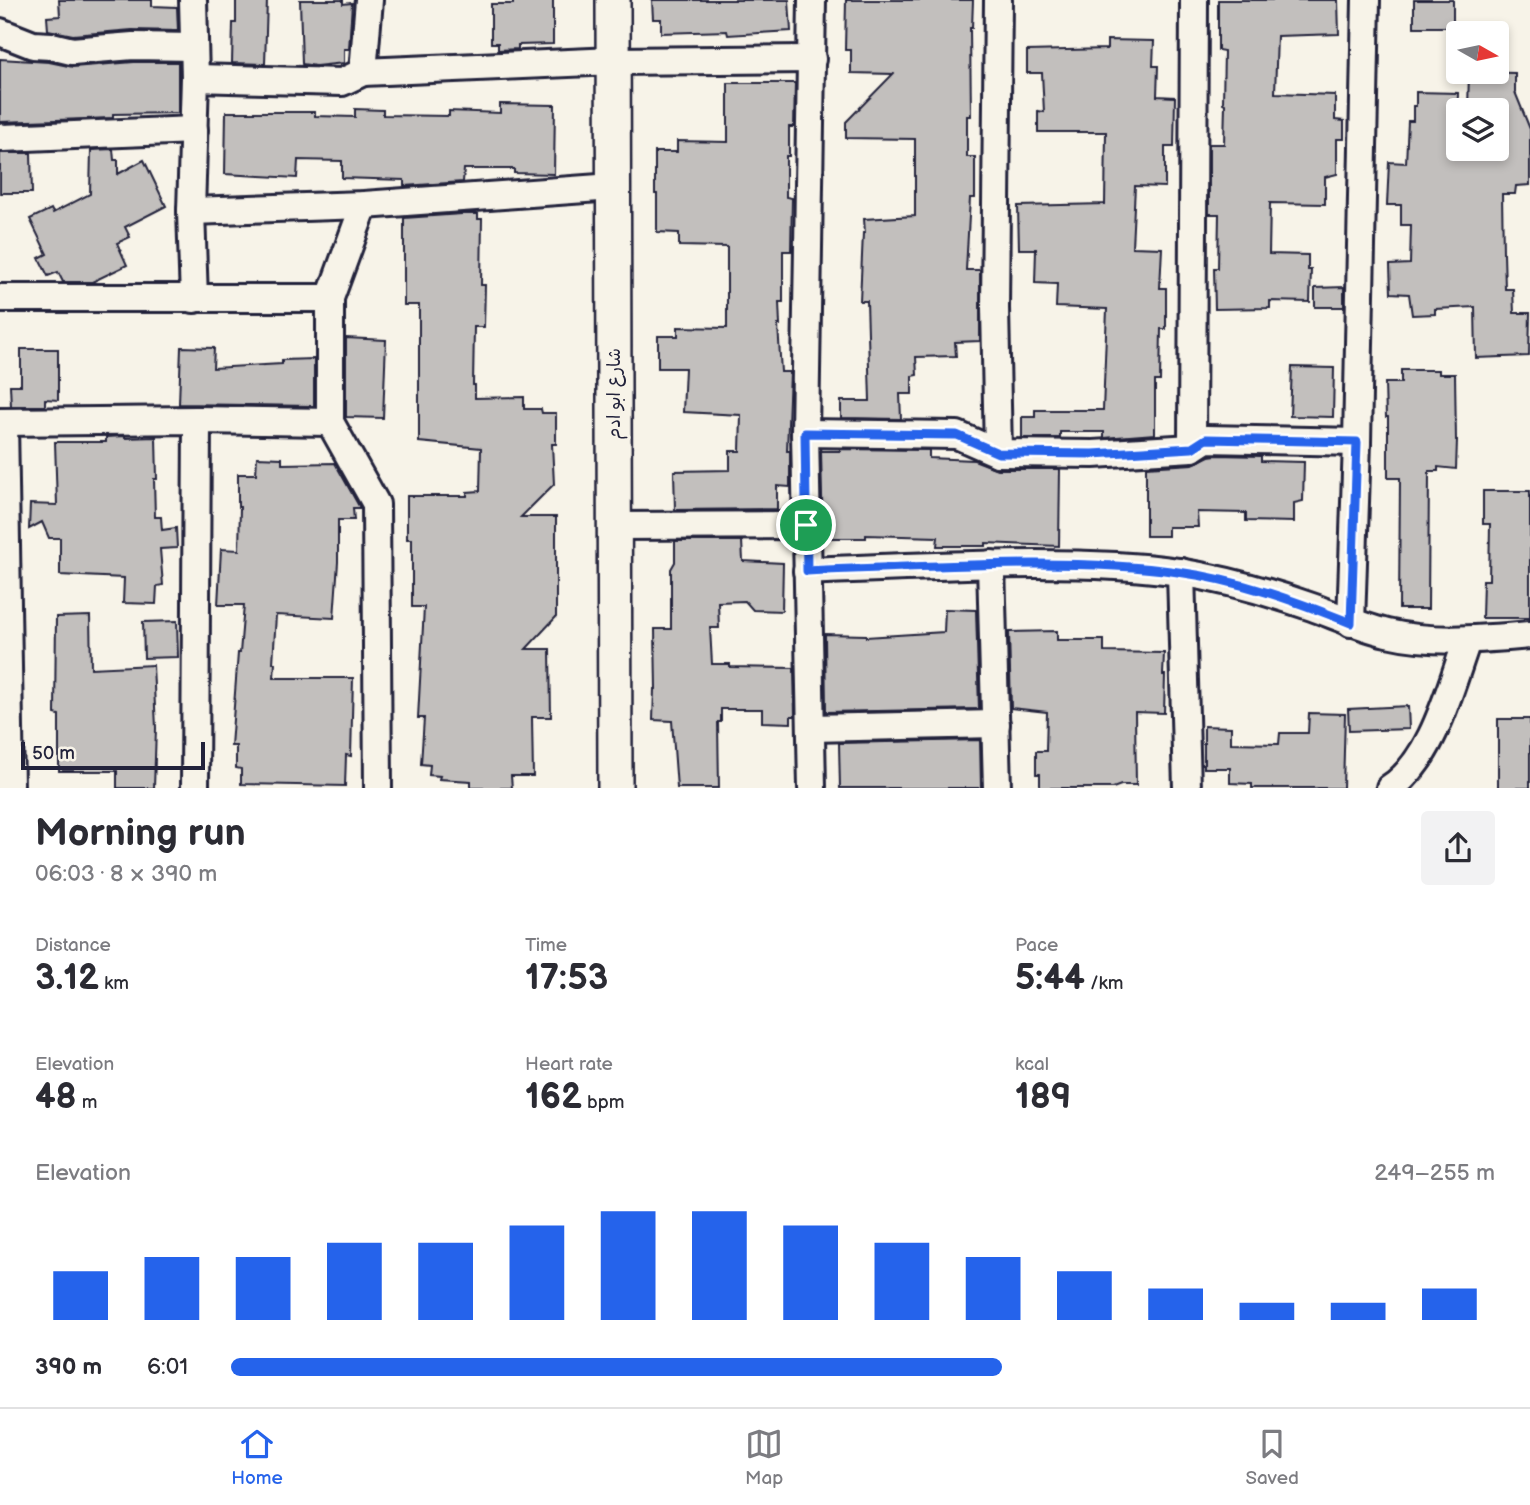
<!DOCTYPE html>
<meta charset="utf-8">
<style>
body{margin:0;font-family:"Balsamiq Sans","Playpen Sans Arabic",sans-serif;background:#f2f2f3;color:#2b2b33;height:100vh;display:flex;flex-direction:column;font-size:26px;white-space:nowrap}
*{box-sizing:border-box;margin:0}
p{font-size:23px;color:#7c7c81}
.icon{flex:none;width:38px;height:38px;fill:none;stroke:currentColor;stroke-width:2;stroke-linecap:round;stroke-linejoin:round}
.map{position:relative;height:788px;overflow:hidden}
.drawer{display:flex;flex-direction:column;background:#fff;flex:1}
.drawer>*{flex:none}
.needle{width:46px;rotate:99deg}
.controls{position:absolute;left:1446px;top:21px;display:grid;gap:14px}
.controls a{display:grid;place-items:center;width:63px;height:63px;border-radius:7px;background:#fff;box-shadow:0 4px 10px #0003;font-size:35px}
.scale{position:absolute;left:21px;bottom:18px;width:184px;box-sizing:border-box;padding-left:7px;border:4px solid #22223b;border-top:0;font-size:19px;line-height:24px;white-space:nowrap;color:#22223b;-webkit-text-stroke:5px #f7f3e8;paint-order:stroke}
.pin{position:absolute;display:grid;place-items:center;width:60px;height:60px;color:#fff;margin:-30px;border:4px solid #fff;border-radius:50%;box-shadow:0 2px 7px #0007}
.round{display:grid;place-items:center;flex:none;width:74px;height:74px;border-radius:7px;background:#f2f2f3}
.headline{display:flex;align-items:center;justify-content:space-between;height:119px;padding:0 35px}
h1{font-size:38px;font-weight:700;line-height:52px}
.metrics{display:grid;grid-template-columns:repeat(3,1fr);gap:10px;height:119px;padding:7px 35px}
.metrics div{display:grid;align-content:center}
.metrics b{font-size:35px;font-weight:700}
.metrics small{font-size:19px;font-weight:400}
.metrics p{font-size:19px}
.chart{height:196px;padding:14px 35px}
.chart p{display:flex;justify-content:space-between}
.chart svg{width:100%;height:126px;margin-top:7px;stroke:#2563eb;stroke-width:6}
ul{padding:0 35px;list-style:none;font-size:23px}
li{display:grid;grid-template-columns:112px 84px 1fr;align-items:center;height:52px}
li i{height:18px;border-radius:9px;background:#2563eb}
.tabs{display:flex;justify-content:space-around;align-items:center;height:98px;border-top:2px solid #e1e1e2;background:#fff;font-size:19px;color:#7c7c81}
.tabs a{display:grid;justify-items:center;gap:4px}
.tabs .active{color:#2563eb}
.map>svg:first-child{display:block}
</style>
<div class="map">
<svg width="1530" height="788" viewBox="0 0 1530 788">
<rect width="100%" height="100%" fill="#f7f3e8"/>
<filter id="ink" filterUnits="userSpaceOnUse"><feTurbulence type="fractalNoise" baseFrequency=".0143" numOctaves="2"/><feDisplacementMap in="SourceGraphic" scale="14" xChannelSelector="R" yChannelSelector="G"/><feConvolveMatrix kernelMatrix="1 2 1 2 8 2 1 2 1" color-interpolation-filters="sRGB"/></filter>
<g filter="url(#ink)">
<g fill="#c2bfbd" stroke="#22223b" stroke-width="2">
<polygon points="59,0 152,0 152,6 177,7 178,31 132,30 73,35 48,30 47,17 60,16"/>
<polygon points="236,0 267,0 265,64 232,63 233,23 236,23"/>
<polygon points="300,0 343,0 343,4 352,3 349,49 344,49 344,63 316,66 302,64"/>
<polygon points="513,0 553,0 553,44 518,45 518,49 498,50 498,43 491,43 491,4 513,4"/>
<polygon points="652,0 789,0 791,31 728,35 727,31 661,33 661,19 653,19"/>
<polygon points="846,0 973,0 972,28 970,28 971,116 967,116 967,157 975,157 975,198 970,198 966,270 980,270 980,341 955,342 956,356 916,357 917,375 912,376 912,394 900,394 901,419 841,418 841,401 870,401 867,301 860,301 863,233 865,233 864,219 915,216 915,139 846,138 846,122 893,74 851,73 851,50 845,50"/>
<polygon points="1218,0 1338,0 1339,34 1277,36 1275,93 1335,95 1335,120 1344,121 1344,139 1337,139 1337,174 1325,177 1325,204 1270,203 1269,254 1308,255 1308,270 1311,270 1310,302 1270,301 1270,308 1215,309 1214,268 1218,268 1219,214 1209,214 1209,144 1224,144 1225,104 1223,103 1224,51 1218,50"/>
<rect x="1414" y="0" width="39" height="27"/>
<polygon points="1107,40 1154,41 1153,66 1158,66 1157,96 1175,97 1174,147 1165,147 1165,187 1135,186 1132,247 1162,248 1160,288 1166,288 1166,329 1161,329 1160,381 1155,381 1155,434 1104,438 1104,432 1060,432 1060,438 1022,438 1022,417 1035,417 1035,410 1103,410 1107,309 1056,307 1057,284 1035,283 1036,249 1019,249 1018,206 1105,204 1106,132 1038,132 1038,111 1044,112 1042,73 1027,73 1027,51 1107,49"/>
<polygon points="0,59 49,62 73,67 134,62 178,62 178,113 113,114 113,118 0,122"/>
<polygon points="1469,72 1515,73 1515,92 1530,129 1530,185 1516,186 1515,194 1502,194 1503,253 1504,253 1505,289 1513,289 1514,313 1530,313 1529,356 1476,358 1475,307 1435,309 1435,314 1412,315 1409,294 1391,293 1390,265 1410,264 1411,225 1401,225 1401,205 1387,205 1389,162 1406,163 1408,121 1413,121 1413,106 1416,106 1416,92 1458,93 1456,151 1496,149 1496,110 1468,110"/>
<polygon points="728,83 795,83 794,127 789,127 789,156 786,156 786,197 792,198 791,251 783,251 783,302 779,302 780,325 778,325 781,372 790,372 787,451 790,451 790,487 777,486 777,509 675,510 674,471 730,470 730,451 740,451 741,415 683,412 685,368 658,368 658,336 678,336 678,327 727,328 727,247 679,246 679,233 657,232 657,194 655,194 655,152 677,152 677,141 728,142"/>
<polygon points="500,104 555,105 554,174 514,173 514,169 464,169 463,182 404,186 404,180 342,178 342,161 298,160 297,178 225,174 226,112 315,112 315,116 355,117 355,109 383,110 383,115 449,116 449,111 500,113"/>
<polygon points="113,149 114,160 118,160 118,174 144,160 166,206 125,227 130,237 117,243 127,265 92,282 63,282 58,272 48,276 39,258 47,254 30,219 51,209 53,213 90,194 91,150"/>
<polygon points="0,153 31,153 32,193 0,193"/>
<polygon points="462,214 478,214 478,219 482,219 481,285 485,285 484,327 474,327 473,385 475,385 475,398 524,397 524,409 541,409 542,413 556,413 556,444 552,444 554,484 521,517 556,517 556,617 526,649 550,649 551,717 532,717 533,776 511,776 512,788 471,788 471,781 439,779 440,776 429,775 430,765 421,764 424,718 418,718 424,607 412,607 412,539 407,539 407,496 467,496 467,492 480,491 481,448 419,442 419,305 404,305 404,218"/>
<polygon points="1344,287 1344,307 1315,307 1315,288"/>
<polygon points="346,338 386,340 383,418 346,417"/>
<polygon points="181,347 214,348 213,368 282,364 282,360 314,359 314,406 179,404"/>
<polygon points="21,349 58,349 58,400 45,399 45,406 11,406 10,385 21,385"/>
<polygon points="1292,367 1334,368 1333,417 1290,416"/>
<polygon points="1401,370 1439,370 1439,374 1455,374 1456,440 1457,440 1456,469 1438,467 1438,471 1429,471 1428,609 1399,609 1400,478 1388,478 1388,417 1386,417 1385,383 1401,383"/>
<polygon points="125,436 125,438 156,437 157,479 154,479 155,517 161,517 162,530 176,528 177,548 160,549 163,585 157,586 156,604 123,603 124,578 60,575 60,538 49,538 42,522 29,529 30,504 57,505 55,442 106,442 106,437"/>
<polygon points="840,449 929,450 929,458 974,460 997,469 1060,469 1059,546 986,543 986,546 937,546 938,537 866,535 866,538 823,538 821,451 840,451"/>
<polygon points="1216,455 1261,456 1261,461 1304,462 1303,501 1294,503 1294,522 1246,521 1246,513 1197,512 1198,527 1168,527 1168,536 1146,536 1146,467 1193,464 1209,456"/>
<polygon points="257,457 282,458 282,464 335,463 360,508 353,508 354,520 338,520 338,562 334,618 276,615 273,663 275,663 274,678 353,678 351,756 346,755 345,786 241,784 241,769 236,768 236,746 231,746 238,653 240,653 244,605 218,605 221,549 239,550 240,507 238,507 238,474 256,474"/>
<polygon points="1483,491 1530,491 1530,618 1482,618 1483,580 1489,580 1490,524 1483,524"/>
<polygon points="675,541 742,541 743,561 783,563 782,611 753,610 745,601 718,602 719,628 710,628 712,664 730,664 730,667 794,668 795,716 791,716 791,723 762,722 762,709 721,709 721,722 718,722 719,788 677,788 672,721 653,720 654,689 656,689 655,629 671,629 671,569 675,562"/>
<polygon points="945,609 976,610 979,709 826,712 825,634 866,635 866,637 944,632"/>
<polygon points="90,616 91,668 153,665 156,728 154,788 117,788 117,771 59,771 59,715 55,714 56,617"/>
<polygon points="177,621 178,657 144,658 143,622"/>
<polygon points="1057,631 1057,640 1104,640 1104,652 1164,653 1163,675 1165,675 1164,713 1135,712 1136,785 1121,785 1113,788 1040,788 1040,774 1036,774 1036,751 1046,751 1047,712 1011,708 1009,632"/>
<polygon points="1408,706 1409,729 1349,731 1348,709"/>
<polygon points="1309,713 1345,714 1343,788 1252,788 1252,784 1230,783 1230,768 1204,768 1204,726 1231,727 1231,743 1279,744 1280,733 1308,733"/>
<rect x="1498" y="719" width="32" height="69"/>
<polygon points="980,740 981,788 840,788 839,743"/>
</g>
<g fill="none" stroke-linecap="round" stroke-linejoin="round">
<g stroke="#22223b" stroke-width="32">
<g id="minor">
<polyline points="193,0 195,78 191,211 194,299"/>
<polyline points="998,0 995,308 998,453"/>
<polyline points="0,32 33,45 51,46 72,51 133,46 194,47"/>
<polyline points="363,72 614,61 812,59"/>
<polyline points="195,78 342,82 363,72 369,0"/>
<polyline points="0,137 3,138 194,130"/>
<polyline points="364,205 330,298 330,422 376,504 378,788"/>
<polyline points="191,211 364,205 613,187"/>
<polyline points="0,298 330,298"/>
<polyline points="0,422 197,420 330,422"/>
<polyline points="4,422 10,788"/>
<polyline points="805,433 957,435 998,453 1093,454 1192,448 1206,439 1357,442"/>
<polyline points="1192,448 1194,0"/>
<polyline points="615,526 806,525"/>
<polyline points="991,564 997,788"/>
<path d="M 807,571 C 883,568 959,564 1035,564 C 1083,564 1131,565 1179,572 C 1223,579 1269,592 1312,607 C 1337,616 1361,627 1387,633 C 1434,644 1482,639 1530,635"/>
<polyline points="1181,572 1187,788"/>
<polyline points="1351,623 1357,442 1366,0"/>
<polyline points="811,728 996,724"/>
<polyline points="195,788 197,420"/>
<polyline points="812,788 805,433 812,0"/>
<path d="M 1390,788 C 1433,760 1450,687 1467,641"/>
</g>
</g>
<g stroke="#22223b" stroke-width="38">
<polyline id="tertiary" points="613,0 615,788"/>
</g>
<use href="#minor" stroke="#f7f3e8" stroke-width="26"/>
<use href="#tertiary" stroke="#f7f3e8" stroke-width="33"/>
</g>
</g>
<g fill="none" stroke-linecap="round" stroke-linejoin="round" filter="url(#ink)">
<g stroke="#fff" stroke-width="14">
<path id="route" d="M 805,433 L 957,435 L 998,453 L 1093,454 L 1192,448 L 1206,439 L 1357,442 L 1351,623 C 1296,601 1238,580 1178,572 C 1131,565 1083,564 1035,564 C 959,564 883,568 807,571 Z"/>
</g>
<use href="#route" stroke="#2563eb" stroke-width="9"/>
</g>
<g text-anchor="middle" stroke-width="6" stroke-linejoin="round" paint-order="stroke">
<g font-size="18" fill="#22223b" stroke="#f7f3e8">
<text transform="translate(614 394) rotate(-90)" y="6">شارع ابو ادم</text>
</g>
</g>
</svg>
<div class="controls">
<a><svg class="needle" viewBox="-14 -14 28 28"><path d="M0-13l5 13h-10z" fill="#e53935"/><path d="M0 13l5-13h-10z" fill="#7c7c81"/></svg></a>
<a><svg class="icon" aria-label="layers" viewBox="0 0 24 24"><path d="M12 4l9 5-9 5-9-5zM3 14l9 5 9-5"/></svg></a>
</div>
<div class="scale">50 m</div>
<div class="pin" style="left:806px;top:525px;background:#1e9e55"><svg class="icon" aria-label="arrive" viewBox="0 0 24 24"><path d="M6 21V4h12l-3 4 3 4H6"/></svg></div>
</div>
<section class="drawer">
<div class="headline"><div><h1>Morning run</h1><p>06:03 · 8 × 390 m</p></div><a class="round"><svg class="icon" aria-label="share" viewBox="0 0 24 24"><path d="M12 15V3M7 8l5-5 5 5M5 13v7h14v-7"/></svg></a></div>
<div class="metrics">
<div><p>Distance</p><b>3.12<small> km</small></b></div>
<div><p>Time</p><b>17:53</b></div>
<div><p>Pace</p><b>5:44<small> /km</small></b></div>
</div>
<div class="metrics">
<div><p>Elevation</p><b>48<small> m</small></b></div>
<div><p>Heart rate</p><b>162<small> bpm</small></b></div>
<div><p>kcal</p><b>189</b></div>
</div>
<div class="chart"><p><span>Elevation</span>249–255 m</p>
<svg viewBox="0 0 160 44" preserveAspectRatio="none"><path d="M5 44V27M15 44V22M25 44V22M35 44V17M45 44V17M55 44V11M65 44V6M75 44V6M85 44V11M95 44V17M105 44V22M115 44V27M125 44V33M135 44V38M145 44V38M155 44V33"/></svg>
</div>
<ul>
<li><b>390 m</b>6:01<i style="width:61%"></i></li>
</ul>
</section>
<nav class="tabs">
<a class="active"><svg class="icon" aria-label="home" viewBox="0 0 24 24"><path d="M3 11l9-7 9 7M6 9v11h12V9"/></svg>Home</a>
<a><svg class="icon" aria-label="map" viewBox="0 0 24 24"><path d="M3 6l6-2 6 2 6-2v14l-6 2-6-2-6 2zM9 4v14M15 6v14"/></svg>Map</a>
<a><svg class="icon" aria-label="saved" viewBox="0 0 24 24"><path d="M7 4h10v16l-5-4-5 4z"/></svg>Saved</a>
</nav>
